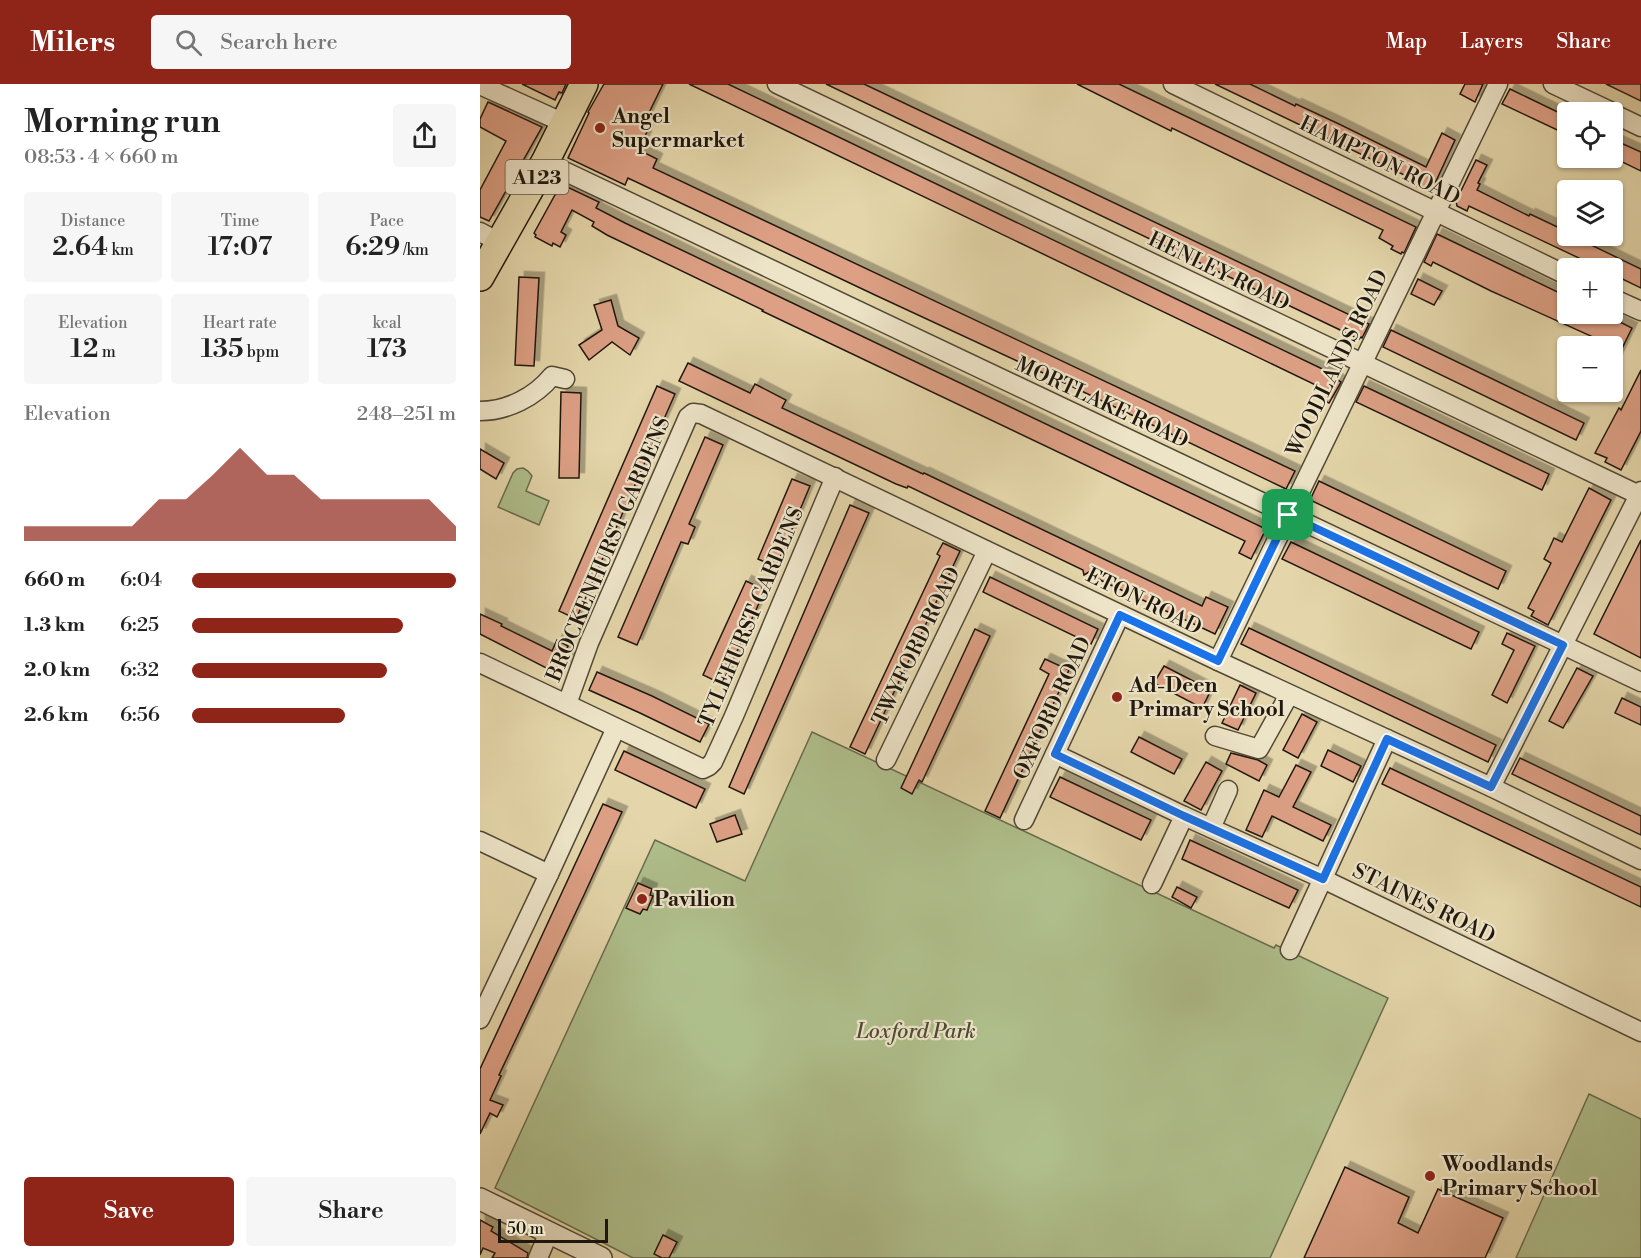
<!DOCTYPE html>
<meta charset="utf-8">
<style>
body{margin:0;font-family:"Libre Bodoni",serif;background:#f6f6f6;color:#222;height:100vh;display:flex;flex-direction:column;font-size:22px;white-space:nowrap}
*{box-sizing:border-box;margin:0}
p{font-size:20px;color:#767676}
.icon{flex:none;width:33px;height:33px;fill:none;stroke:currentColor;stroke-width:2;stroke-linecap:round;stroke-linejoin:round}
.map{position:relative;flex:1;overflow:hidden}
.sheet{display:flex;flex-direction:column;background:#fff;width:480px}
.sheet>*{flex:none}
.tools{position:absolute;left:1077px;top:18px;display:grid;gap:12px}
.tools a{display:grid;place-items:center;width:66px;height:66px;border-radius:6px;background:#fff;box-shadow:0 2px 4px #0004;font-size:30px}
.scale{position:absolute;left:18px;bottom:15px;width:110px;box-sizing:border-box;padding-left:6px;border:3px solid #20180f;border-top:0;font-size:16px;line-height:21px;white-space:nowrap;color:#20180f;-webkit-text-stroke:4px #ede4c8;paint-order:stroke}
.pin{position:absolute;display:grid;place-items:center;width:51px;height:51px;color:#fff;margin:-26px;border-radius:12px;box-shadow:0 3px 9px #0006}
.round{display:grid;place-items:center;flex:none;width:63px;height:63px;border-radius:6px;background:#f6f6f6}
.overview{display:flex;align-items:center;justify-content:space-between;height:102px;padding:0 24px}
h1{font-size:33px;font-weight:600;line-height:45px}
.figures{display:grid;grid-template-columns:repeat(3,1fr);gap:9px;height:102px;padding:6px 24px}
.figures div{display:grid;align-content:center;border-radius:6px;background:#f6f6f6;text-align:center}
.figures b{font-size:26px;font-weight:600}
.figures small{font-size:16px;font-weight:400}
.figures p{font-size:16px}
.chart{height:168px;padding:12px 24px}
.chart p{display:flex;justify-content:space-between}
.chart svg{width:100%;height:108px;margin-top:6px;fill:#8f2418;opacity:.7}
.cta{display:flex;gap:12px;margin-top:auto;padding:12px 24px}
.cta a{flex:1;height:69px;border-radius:6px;background:#8f2418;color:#fff;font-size:24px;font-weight:600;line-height:69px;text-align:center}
.cta a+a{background:#f6f6f6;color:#222}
ul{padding:0 24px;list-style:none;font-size:20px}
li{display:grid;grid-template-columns:96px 72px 1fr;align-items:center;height:45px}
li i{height:15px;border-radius:8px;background:#8f2418}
header{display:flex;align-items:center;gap:36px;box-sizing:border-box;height:84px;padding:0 30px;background:#8f2418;color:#fff}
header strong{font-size:28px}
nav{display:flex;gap:33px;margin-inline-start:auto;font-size:21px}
.search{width:420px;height:54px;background:#f6f6f6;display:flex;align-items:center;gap:15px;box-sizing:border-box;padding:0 21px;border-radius:6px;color:#767676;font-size:22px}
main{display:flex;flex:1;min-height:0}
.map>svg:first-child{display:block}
</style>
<header>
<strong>Milers</strong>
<div class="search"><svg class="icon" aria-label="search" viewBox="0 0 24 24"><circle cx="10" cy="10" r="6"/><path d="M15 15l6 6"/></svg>Search here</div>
<nav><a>Map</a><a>Layers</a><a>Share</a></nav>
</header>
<main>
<section class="sheet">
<div class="overview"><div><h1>Morning run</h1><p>08:53 · 4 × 660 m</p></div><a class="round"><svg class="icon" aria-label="share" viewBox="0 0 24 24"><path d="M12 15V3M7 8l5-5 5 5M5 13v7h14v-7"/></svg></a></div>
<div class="figures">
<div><p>Distance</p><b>2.64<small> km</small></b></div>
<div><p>Time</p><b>17:07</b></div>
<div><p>Pace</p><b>6:29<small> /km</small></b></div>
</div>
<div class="figures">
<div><p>Elevation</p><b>12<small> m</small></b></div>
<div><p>Heart rate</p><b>135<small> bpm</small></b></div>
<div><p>kcal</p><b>173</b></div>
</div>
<div class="chart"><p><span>Elevation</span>248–251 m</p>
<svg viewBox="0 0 160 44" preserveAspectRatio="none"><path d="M0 44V38L10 38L20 38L30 38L40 38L50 27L60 27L70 17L80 6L90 17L100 17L110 27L120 27L130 27L140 27L150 27L160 38V44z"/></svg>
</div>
<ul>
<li><b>660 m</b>6:04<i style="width:100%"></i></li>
<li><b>1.3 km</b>6:25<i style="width:80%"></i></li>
<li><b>2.0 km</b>6:32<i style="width:74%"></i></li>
<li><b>2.6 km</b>6:56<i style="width:58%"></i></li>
</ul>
<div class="cta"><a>Save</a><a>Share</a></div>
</section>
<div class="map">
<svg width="1161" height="1174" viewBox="0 0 1161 1174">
<defs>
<filter id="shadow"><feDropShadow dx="5.5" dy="-5.5" stdDeviation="0" flood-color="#0004"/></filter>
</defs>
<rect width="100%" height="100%" fill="#e4d6aa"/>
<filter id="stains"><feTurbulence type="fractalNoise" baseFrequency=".00333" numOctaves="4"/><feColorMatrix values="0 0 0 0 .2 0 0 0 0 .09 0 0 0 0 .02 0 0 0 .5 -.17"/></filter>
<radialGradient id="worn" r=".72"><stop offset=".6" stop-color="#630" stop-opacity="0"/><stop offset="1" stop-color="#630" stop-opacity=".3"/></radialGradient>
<g fill="#afbf8c" stroke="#686c4e" stroke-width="1.5">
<polygon points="43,384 48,387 52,392 46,407 69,417 59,441 18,423 33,389 37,385"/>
<polygon points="332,648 794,864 796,861 908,914 790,1174 153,1174 15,1104 175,756 265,797"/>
<polygon points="1109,1010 1161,1035 1161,1174 1036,1174"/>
</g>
<g fill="#dda085" stroke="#20180f" stroke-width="1.5" filter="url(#shadow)">
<polygon points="42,0 86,0 82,9 79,8 75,16"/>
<polygon points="124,0 183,0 165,37 171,39 165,52 166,53 159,66 177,75 173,84 815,387 806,405 589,301 395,211 148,94 145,101 88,74 109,29 108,28"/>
<polygon points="209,0 248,0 857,292 856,295 861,298 849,319 837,313 842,304"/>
<polygon points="346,0 384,0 889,240 882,254 881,253 879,255"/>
<polygon points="597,0 639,0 936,143 924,169 922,168 921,170 911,165 913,162 899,154 903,146 692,44 691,47"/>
<polygon points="735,0 770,0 815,22 816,20 859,40 946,83 962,49 975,56 951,108 937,102 939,98"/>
<polygon points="985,0 1003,0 995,18 980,10"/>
<polygon points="1126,0 1161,0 1161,17"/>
<polygon points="1030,5 1088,33 1088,51 1022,20"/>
<polygon points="8,18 62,43 9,137 0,133 0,106 26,57 0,43 0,35"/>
<polygon points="1132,55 1161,68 1161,87 1132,73"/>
<polygon points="996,76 1007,81 998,99 1000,100 997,106 1049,132 1050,130 1088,148 1088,152 1095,152 1112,159 1111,161 1161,185 1161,204 1132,190 1132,184 1120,184 989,122 987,127 977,122 976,117"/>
<polygon points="81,100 119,118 116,124 145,139 786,445 771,475 759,469 765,457 282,227 283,226 127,151 112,142 114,138 92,126 81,148 86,151 80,163 73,159 72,162 55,153 56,151 54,149"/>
<polygon points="957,150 1088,213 1088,230 1124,230 1152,244 1132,285 1132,262 1119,262 1122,257 1011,207 953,178 951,182 944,178"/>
<polygon points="39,193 59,194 54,282 35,281"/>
<polygon points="938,195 962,207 954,221 931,210"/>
<polygon points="131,216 138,242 159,254 150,271 132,258 109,276 99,261 122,246 114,221"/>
<polygon points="911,246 1104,339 1096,356 903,263"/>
<polygon points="208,279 270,309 275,300 306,316 302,324 443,390 444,389 722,522 726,513 748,523 735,550 618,495 609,488 604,491 603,486 428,402 427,404 416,400 199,297"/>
<polygon points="1161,286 1161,347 1141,386 1125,378 1127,374 1115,369 1139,324 1141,326"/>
<polygon points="177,302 195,310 96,535 79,527"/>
<polygon points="884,302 1069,390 1062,406 876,318"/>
<polygon points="81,308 101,309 99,394 79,394"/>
<polygon points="225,353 243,361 209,440 215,443 208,460 201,458 157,561 138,553"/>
<polygon points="0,365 24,379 16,395 0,385"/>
<polygon points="312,395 330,402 296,483 278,475"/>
<polygon points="839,397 1026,487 1018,505 830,416"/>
<polygon points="1109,404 1131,416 1068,541 1051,532 1054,527 1048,524 1071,479 1064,475 1069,465 1074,454 1082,458"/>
<polygon points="370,421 389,429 264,710 249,703"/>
<polygon points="1161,456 1161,574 1114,550"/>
<polygon points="811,458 999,548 991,565 802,475"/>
<polygon points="463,459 480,467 385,670 370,663 460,472 457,470"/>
<polygon points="510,493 618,545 611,560 503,508"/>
<polygon points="266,497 285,506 242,600 223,591"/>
<polygon points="0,530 22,540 21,542 72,567 77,556 88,562 85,568 90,571 82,587 78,585 76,589 0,550"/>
<polygon points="769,544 1016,661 1008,678 761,560"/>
<polygon points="495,545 510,552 442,698 439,696 432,710 421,704"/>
<polygon points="1027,549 1055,562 1027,619 1012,611 1034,566 1022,560"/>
<polygon points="565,575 589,586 520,734 505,727 569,590 560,585"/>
<polygon points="684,582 731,606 722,624 674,599"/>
<polygon points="1097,584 1113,592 1083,644 1069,637"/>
<polygon points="117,588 172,612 229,640 220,658 160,629 109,606"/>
<polygon points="760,601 776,609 758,646 742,639"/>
<polygon points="1142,614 1161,623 1161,641 1135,629"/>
<polygon points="822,630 837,638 818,674 803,666"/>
<polygon points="659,653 702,675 694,690 651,668"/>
<polygon points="848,666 881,682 873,698 841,682"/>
<polygon points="144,667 225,705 216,724 135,686"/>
<polygon points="751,669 778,676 787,681 779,697 746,680"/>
<polygon points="1040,674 1161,732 1161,751 1032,690"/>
<polygon points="726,678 742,687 721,726 704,717"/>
<polygon points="816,681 831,688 813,723 851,741 843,757 792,732 782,753 766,746 784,706 799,713"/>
<polygon points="910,684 1161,803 1161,823 902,700"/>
<polygon points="580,693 671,736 661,756 570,713"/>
<polygon points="123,720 142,728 104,811 19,991 21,992 10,1016 23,1021 17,1033 10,1029 0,1050 0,985"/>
<polygon points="255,731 262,750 237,758 230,740"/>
<polygon points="710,756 818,806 809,824 702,775"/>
<polygon points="158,799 172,805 170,811 173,812 167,826 163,825 160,830 146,824"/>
<polygon points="697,803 717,813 711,824 692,813"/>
<polygon points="865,1083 929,1113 918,1139 938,1149 958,1105 1023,1134 1005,1174 824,1174"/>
<polygon points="0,1136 13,1143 11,1147 48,1169 47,1174 12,1174 15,1169 3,1164 0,1171"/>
<polygon points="183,1151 197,1158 189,1174 182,1174 174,1170"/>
</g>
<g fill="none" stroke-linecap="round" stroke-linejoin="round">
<g stroke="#514836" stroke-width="21">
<g id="minor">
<polyline points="297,0 1161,412"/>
<polyline points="693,0 1088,192"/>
<polyline points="1073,0 1132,28"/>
<polyline points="0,1 84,39"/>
<polyline points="1132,29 1161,43"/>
<polyline points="65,78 1161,598"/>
<polyline points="0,148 21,159"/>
<polyline points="1132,214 1161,227"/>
<path d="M 0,327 C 27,327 55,313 72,292 L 85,295"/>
<polyline points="738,577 1018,0"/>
<polyline points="0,579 223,685 229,682 233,678 254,632 355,393"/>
<polyline points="87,620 109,559 208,333 213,329 221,330 738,577 1011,703 1161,776"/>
<polyline points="735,652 779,665 809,611"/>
<polyline points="575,670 704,732 843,795 1161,948"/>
<polyline points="406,676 507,467"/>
<polyline points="1011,703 1161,407"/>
<polyline points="544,736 640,531"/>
<polyline points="731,744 748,706"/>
<polyline points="0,757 69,790"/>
<polyline points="672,800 704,732"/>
<polyline points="810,866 907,655"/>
<polyline points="0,935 69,790 136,644"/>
<polyline points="58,1174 69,1148"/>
</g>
</g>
<g stroke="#514836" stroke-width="24">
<polyline id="tertiary" points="0,1115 121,1174"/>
</g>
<g stroke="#20180f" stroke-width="30">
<polyline id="primary" points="0,193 65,78 104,0"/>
</g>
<use href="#minor" stroke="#ede4c8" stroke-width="18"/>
<use href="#tertiary" stroke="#ede4c8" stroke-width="21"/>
<use href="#primary" stroke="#e4d6aa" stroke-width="27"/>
</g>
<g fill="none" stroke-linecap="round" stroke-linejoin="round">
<g stroke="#fff" stroke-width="12">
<polygon id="route" points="808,431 1083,561 1011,703 907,655 843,795 704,732 575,670 640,531 738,577"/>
</g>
<use href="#route" stroke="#1a73e8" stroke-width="8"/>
</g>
<g fill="#8f2418" stroke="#ede4c8" stroke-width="2">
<circle cx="120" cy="44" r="6"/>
<circle cx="637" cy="613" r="6"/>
<circle cx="162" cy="815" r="6"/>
<circle cx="950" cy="1092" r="6"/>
</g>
<g text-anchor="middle" stroke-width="4.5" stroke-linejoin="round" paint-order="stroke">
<rect fill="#ede4c8" stroke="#5e5546" stroke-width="1.5" x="25.5" y="76" width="63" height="34" rx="4.5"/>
<g font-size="20" font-weight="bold" fill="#20180f">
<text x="57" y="100">A123</text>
</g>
<g font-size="21" font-weight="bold" fill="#20180f" stroke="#ede4c8" text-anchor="start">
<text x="132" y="39">Angel<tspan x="132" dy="24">Supermarket</tspan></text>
<text x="649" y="608">Ad-Deen<tspan x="649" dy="24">Primary School</tspan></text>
<text x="174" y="822">Pavilion</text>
<text x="962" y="1087">Woodlands<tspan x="962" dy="24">Primary School</tspan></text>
</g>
<g font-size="21" fill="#20180f" stroke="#ede4c8">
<text transform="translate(900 76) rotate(26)" y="7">HAMPTON ROAD</text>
<text transform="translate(739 187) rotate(26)" y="7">HENLEY ROAD</text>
<text transform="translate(857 279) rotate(-64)" y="7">WOODLANDS ROAD</text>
<text transform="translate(622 318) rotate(25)" y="7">MORTLAKE ROAD</text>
<text transform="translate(128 465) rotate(-67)" y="7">BROCKENHURST GARDENS</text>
<text transform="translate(664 517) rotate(26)" y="7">ETON ROAD</text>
<text transform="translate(271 533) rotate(-67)" y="7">TYLEHURST GARDENS</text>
<text transform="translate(436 562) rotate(-64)" y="7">TWYFORD ROAD</text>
<text transform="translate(572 624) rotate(-65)" y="7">OXFORD ROAD</text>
<text transform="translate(944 819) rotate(26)" y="7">STAINES ROAD</text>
</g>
<g font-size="21" font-style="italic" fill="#4b4a34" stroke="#ede4c8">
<text x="436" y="954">Loxford Park</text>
</g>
</g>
<rect width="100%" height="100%" filter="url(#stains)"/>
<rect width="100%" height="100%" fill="url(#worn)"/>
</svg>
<div class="tools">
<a><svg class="icon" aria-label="locate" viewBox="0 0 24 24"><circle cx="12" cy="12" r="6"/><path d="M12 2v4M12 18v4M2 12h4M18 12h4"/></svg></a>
<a><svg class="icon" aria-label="layers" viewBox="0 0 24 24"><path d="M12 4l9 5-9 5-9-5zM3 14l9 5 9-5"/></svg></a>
<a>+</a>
<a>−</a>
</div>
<div class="scale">50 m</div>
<div class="pin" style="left:808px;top:431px;background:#1e9e55"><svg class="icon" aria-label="arrive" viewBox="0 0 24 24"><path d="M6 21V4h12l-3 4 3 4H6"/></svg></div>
</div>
</main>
